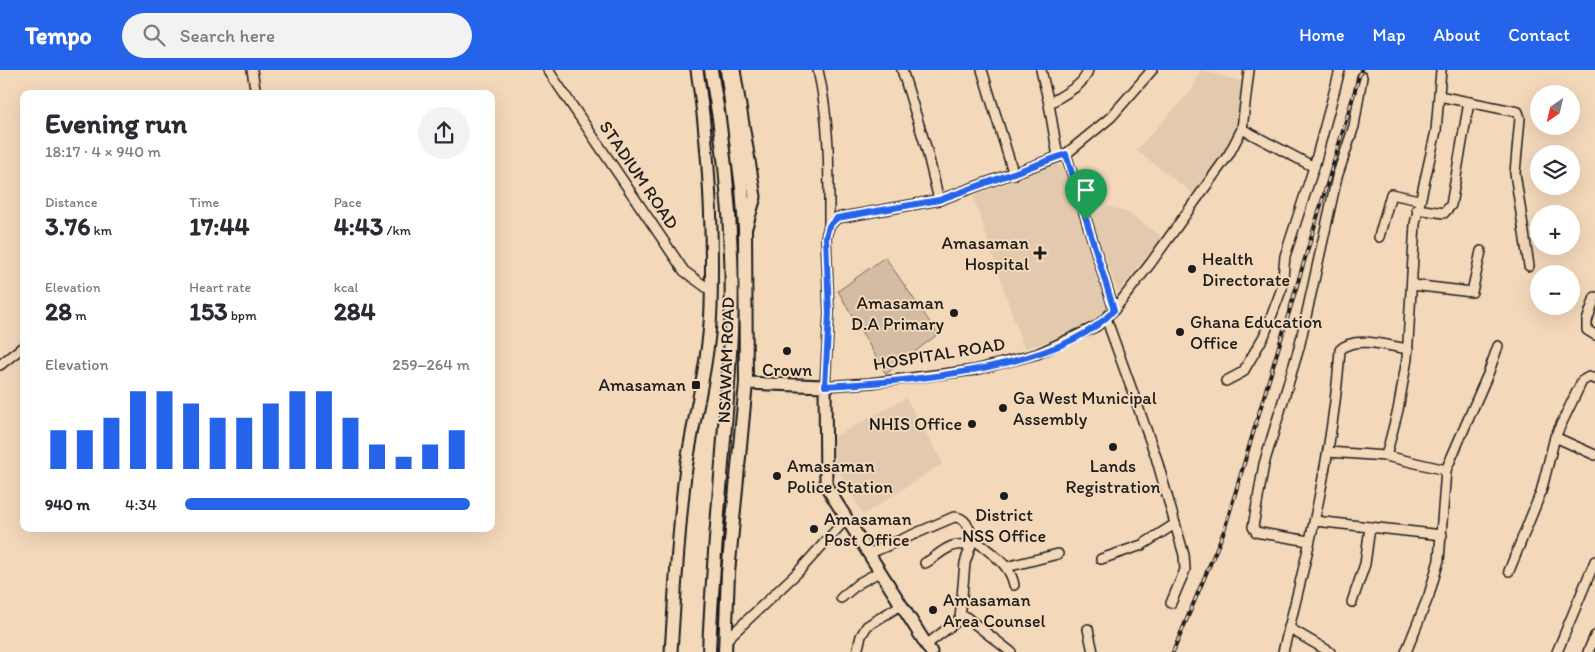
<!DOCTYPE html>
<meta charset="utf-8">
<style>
body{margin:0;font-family:Itim,sans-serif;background:#f2f2f3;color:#2b2b33;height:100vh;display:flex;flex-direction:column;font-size:19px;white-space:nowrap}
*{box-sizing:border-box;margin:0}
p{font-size:16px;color:#7c7c81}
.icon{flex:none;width:28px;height:28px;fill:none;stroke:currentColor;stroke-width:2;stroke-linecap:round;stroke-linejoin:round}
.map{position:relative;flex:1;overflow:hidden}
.side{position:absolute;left:20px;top:20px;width:475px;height:442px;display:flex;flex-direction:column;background:#fff;border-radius:10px;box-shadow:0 5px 20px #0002}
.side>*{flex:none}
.needle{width:32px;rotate:214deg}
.buttons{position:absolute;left:1530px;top:15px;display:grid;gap:10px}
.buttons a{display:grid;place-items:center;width:50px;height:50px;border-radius:50%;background:#fff;box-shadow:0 5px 20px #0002;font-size:25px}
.pin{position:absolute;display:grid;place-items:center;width:42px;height:42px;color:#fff;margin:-51px -21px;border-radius:50% 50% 50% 0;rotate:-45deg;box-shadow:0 0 5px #0007}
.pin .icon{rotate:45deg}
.round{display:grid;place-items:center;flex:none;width:52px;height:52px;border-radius:26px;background:#f2f2f3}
.summary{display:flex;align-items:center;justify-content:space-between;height:85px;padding:0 25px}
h1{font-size:28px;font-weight:700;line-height:38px}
.figures{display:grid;grid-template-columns:repeat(3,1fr);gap:8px;height:85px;padding:5px 25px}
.figures div{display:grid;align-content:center}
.figures b{font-size:25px;font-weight:700}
.figures small{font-size:14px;font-weight:400}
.figures p{font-size:14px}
.chart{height:140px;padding:10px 25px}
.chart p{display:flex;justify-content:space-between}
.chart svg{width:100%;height:90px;margin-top:5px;stroke:#2563eb;stroke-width:6}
ul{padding:0 25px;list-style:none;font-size:16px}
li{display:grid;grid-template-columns:80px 60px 1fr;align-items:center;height:38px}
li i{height:12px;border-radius:6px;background:#2563eb}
header{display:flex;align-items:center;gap:30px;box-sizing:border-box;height:70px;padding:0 25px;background:#2563eb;color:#fff}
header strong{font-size:24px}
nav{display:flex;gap:28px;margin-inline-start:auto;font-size:18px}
.search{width:350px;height:45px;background:#f2f2f3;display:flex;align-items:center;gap:12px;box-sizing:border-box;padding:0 18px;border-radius:28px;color:#7c7c81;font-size:19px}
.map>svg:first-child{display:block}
</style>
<header>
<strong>Tempo</strong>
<div class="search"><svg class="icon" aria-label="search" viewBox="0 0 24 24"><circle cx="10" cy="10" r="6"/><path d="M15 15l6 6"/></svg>Search here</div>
<nav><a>Home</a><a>Map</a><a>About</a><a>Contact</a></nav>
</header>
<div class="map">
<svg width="1595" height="582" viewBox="0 0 1595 582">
<rect width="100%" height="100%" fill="#f3d8ba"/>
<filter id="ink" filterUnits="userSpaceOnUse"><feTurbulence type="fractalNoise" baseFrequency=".02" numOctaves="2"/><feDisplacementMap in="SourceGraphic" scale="10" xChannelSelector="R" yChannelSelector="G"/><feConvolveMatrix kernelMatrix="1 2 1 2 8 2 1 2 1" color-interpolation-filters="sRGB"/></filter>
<g filter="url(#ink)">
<g fill="#e3caae">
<polygon points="1200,0 1244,12 1236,67 1196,126 1136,80 1193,19"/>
<polygon points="1057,94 1063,98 1107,239 1086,258 1024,279 973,126"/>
<polygon points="1107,136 1129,143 1162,167 1118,222 1091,149"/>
<polygon points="906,328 943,393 863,445 835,394 834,367"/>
</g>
<polygon fill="#d3bca3" stroke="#786c60" points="885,187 938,264 886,304 838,221"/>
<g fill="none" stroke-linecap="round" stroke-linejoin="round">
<g stroke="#1c1c1c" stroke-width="12">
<g id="minor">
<polyline points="252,0 256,24"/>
<polyline points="548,0 684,201 710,220"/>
<path d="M 818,0 C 830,52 829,103 829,156 L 826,167 L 829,243 L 825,316 L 870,313 L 975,300 L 1037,284 L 1097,256 L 1114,240 L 1150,194 L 1229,84 L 1242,59 L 1249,0"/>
<polyline points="902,0 926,77 939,130"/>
<polyline points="982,0 1014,105"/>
<polyline points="1041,0 1049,34"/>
<polyline points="1439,26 1518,42 1520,48 1515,103 1529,196"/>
<polyline points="1066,84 1114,240"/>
<path d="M 1058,87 L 1049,34 C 1062,24 1084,17 1088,0"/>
<polyline points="1314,97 1340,0"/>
<polyline points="1417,139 1444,143 1451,135 1469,32"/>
<polyline points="829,156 837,148 939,130 1066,84 1111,47 1152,0"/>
<polyline points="1379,167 1391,124 1419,130"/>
<polyline points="1412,215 1472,222 1481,181"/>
<polyline points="1595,227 1587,251 1587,260 1595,265"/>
<polyline points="1106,248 1156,387 1184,485 1185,500 1171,533"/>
<polyline points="0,295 24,276"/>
<polyline points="1226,311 1243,302 1264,266 1282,218 1285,186 1314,97 1242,59"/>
<polyline points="1555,367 1595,385"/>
<polyline points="1328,382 1386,386 1446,400"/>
<polyline points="1386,386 1398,340 1407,289 1415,154 1436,61 1441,0"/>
<polyline points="1315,451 1442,465"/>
<polyline points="1309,471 1261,463 1256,462 1253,457 1264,394 1299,278 1337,107 1354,56 1362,7"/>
<path d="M 868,484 L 954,447 C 967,447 970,461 974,471"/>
<polyline points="1101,489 1142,475 1175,454"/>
<path d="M 925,493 C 940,485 950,470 969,476"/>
<polyline points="1006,497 1058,484"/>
<polyline points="1509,501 1541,422 1555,367 1582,311 1589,307 1595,309"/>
<polyline points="841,528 859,513 879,502"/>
<polyline points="1352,532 1365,494 1370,457"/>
<path d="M 960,549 L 965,493 L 972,472 L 976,471 C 992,484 1010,494 1014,515"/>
<polyline points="1289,558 1330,582"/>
<polyline points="1088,559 1093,582"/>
<polyline points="725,571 798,502 846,449"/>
<polyline points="926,575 960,549 966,547 1011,582"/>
<polyline points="857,582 861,566 867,556 901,535"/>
<path d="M 1283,582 C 1308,483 1333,382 1340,280 C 1355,265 1388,276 1408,279"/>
<polyline points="1406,582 1429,525 1439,490 1446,400 1488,304 1498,276"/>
<polyline points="1557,582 1595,491"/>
<polyline points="1588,582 1595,566"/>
</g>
</g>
<g stroke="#1c1c1c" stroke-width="15">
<g id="major">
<polyline points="734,0 755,127 746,157"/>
<polyline points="746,313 825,316 826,416 931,582"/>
<path d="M 671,582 C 675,523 678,464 685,405 C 693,349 709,294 711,237 C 713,159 709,77 697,0"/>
</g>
</g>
<g stroke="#1c1c1c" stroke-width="16">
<g id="highway">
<path d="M 709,582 C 713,476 726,370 731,264 C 734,177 727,86 711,0"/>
<polyline points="725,582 728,503 746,313 745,158 742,118 727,0"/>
</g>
</g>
<use href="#minor" stroke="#f3d8ba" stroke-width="9"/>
<use href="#major" stroke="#f3d8ba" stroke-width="11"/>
<use href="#highway" stroke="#f3d8ba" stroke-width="12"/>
<g stroke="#1c1c1c" stroke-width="4">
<polyline id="rail" points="1173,582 1224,461 1361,0"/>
</g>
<use href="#rail" stroke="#f3d8ba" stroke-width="2" stroke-dasharray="5.5" stroke-linecap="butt"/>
</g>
</g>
<g fill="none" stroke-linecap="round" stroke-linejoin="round" filter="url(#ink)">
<g stroke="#fff" stroke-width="10">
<path id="route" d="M 1066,84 L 1114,240 C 1061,300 902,312 825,316 L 829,243 L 826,167 L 829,156 L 837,148 L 939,130 Z"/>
</g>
<use href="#route" stroke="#2563eb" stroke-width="6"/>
</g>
<g fill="#1c1c1c" stroke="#f3d8ba" stroke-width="2">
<path d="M1037.5 175.5h5v5h5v5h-5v5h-5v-5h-5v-5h5z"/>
<circle cx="1192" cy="199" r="5"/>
<circle cx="954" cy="243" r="5"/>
<circle cx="1180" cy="262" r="5"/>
<circle cx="787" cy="281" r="5"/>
<rect x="691" y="310" width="10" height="10" rx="2.5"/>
<circle cx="1003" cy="338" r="5"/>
<circle cx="972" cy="354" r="5"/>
<circle cx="1113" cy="377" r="5"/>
<circle cx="777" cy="406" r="5"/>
<circle cx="1004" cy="426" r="5"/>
<circle cx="814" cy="459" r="5"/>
<circle cx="933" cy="540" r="5"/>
</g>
<g text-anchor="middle" stroke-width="4" stroke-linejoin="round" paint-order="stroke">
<g font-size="18" fill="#1c1c1c" stroke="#f3d8ba">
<text transform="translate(639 105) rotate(56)" y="6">STADIUM ROAD</text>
<text transform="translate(939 284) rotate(-9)" y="6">HOSPITAL ROAD</text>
<text transform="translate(726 290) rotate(-88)" y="6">NSAWAM ROAD</text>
</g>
<g font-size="18" fill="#1c1c1c" stroke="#f3d8ba" text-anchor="start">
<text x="1029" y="179" text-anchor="end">Amasaman<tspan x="1029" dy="21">Hospital</tspan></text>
<text x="1202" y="195">Health<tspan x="1202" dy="21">Directorate</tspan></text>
<text x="944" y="239" text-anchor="end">Amasaman<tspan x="944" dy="21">D.A Primary</tspan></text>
<text x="1190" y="258">Ghana Education<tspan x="1190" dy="21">Office</tspan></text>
<text x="787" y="306" text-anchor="middle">Crown</text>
<text x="686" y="321" text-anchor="end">Amasaman</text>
<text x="1013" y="334">Ga West Municipal<tspan x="1013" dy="21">Assembly</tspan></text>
<text x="962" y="360" text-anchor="end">NHIS Office</text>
<text x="787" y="402">Amasaman<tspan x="787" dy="21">Police Station</tspan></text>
<text x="1113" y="402" text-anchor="middle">Lands<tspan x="1113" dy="21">Registration</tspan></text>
<text x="1004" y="451" text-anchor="middle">District<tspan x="1004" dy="21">NSS Office</tspan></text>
<text x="824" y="455">Amasaman<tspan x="824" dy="21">Post Office</tspan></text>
<text x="943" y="536">Amasaman<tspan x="943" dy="21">Area Counsel</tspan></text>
</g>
</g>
</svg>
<div class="buttons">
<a><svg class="needle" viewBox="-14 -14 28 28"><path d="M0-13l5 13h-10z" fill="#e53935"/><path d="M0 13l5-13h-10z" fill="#7c7c81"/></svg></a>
<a><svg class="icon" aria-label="layers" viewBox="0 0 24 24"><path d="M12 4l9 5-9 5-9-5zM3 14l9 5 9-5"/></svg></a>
<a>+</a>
<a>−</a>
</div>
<div class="pin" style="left:1086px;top:150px;background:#1e9e55"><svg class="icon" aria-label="arrive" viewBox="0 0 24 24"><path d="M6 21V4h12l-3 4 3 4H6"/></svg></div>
<section class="side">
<div class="summary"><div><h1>Evening run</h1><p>18:17 · 4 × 940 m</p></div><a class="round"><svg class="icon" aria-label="share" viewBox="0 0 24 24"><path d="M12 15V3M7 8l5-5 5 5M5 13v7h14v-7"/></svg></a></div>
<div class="figures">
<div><p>Distance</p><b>3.76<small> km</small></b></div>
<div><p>Time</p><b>17:44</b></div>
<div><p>Pace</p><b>4:43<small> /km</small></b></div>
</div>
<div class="figures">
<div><p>Elevation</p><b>28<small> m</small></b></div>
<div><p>Heart rate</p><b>153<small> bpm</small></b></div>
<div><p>kcal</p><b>284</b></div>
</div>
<div class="chart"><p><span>Elevation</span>259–264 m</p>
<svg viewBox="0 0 160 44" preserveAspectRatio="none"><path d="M5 44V25M15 44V25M25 44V19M35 44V6M45 44V6M55 44V12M65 44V19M75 44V19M85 44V12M95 44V6M105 44V6M115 44V19M125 44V32M135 44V38M145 44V32M155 44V25"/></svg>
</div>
<ul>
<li><b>940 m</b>4:34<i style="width:100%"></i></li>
</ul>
</section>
</div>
